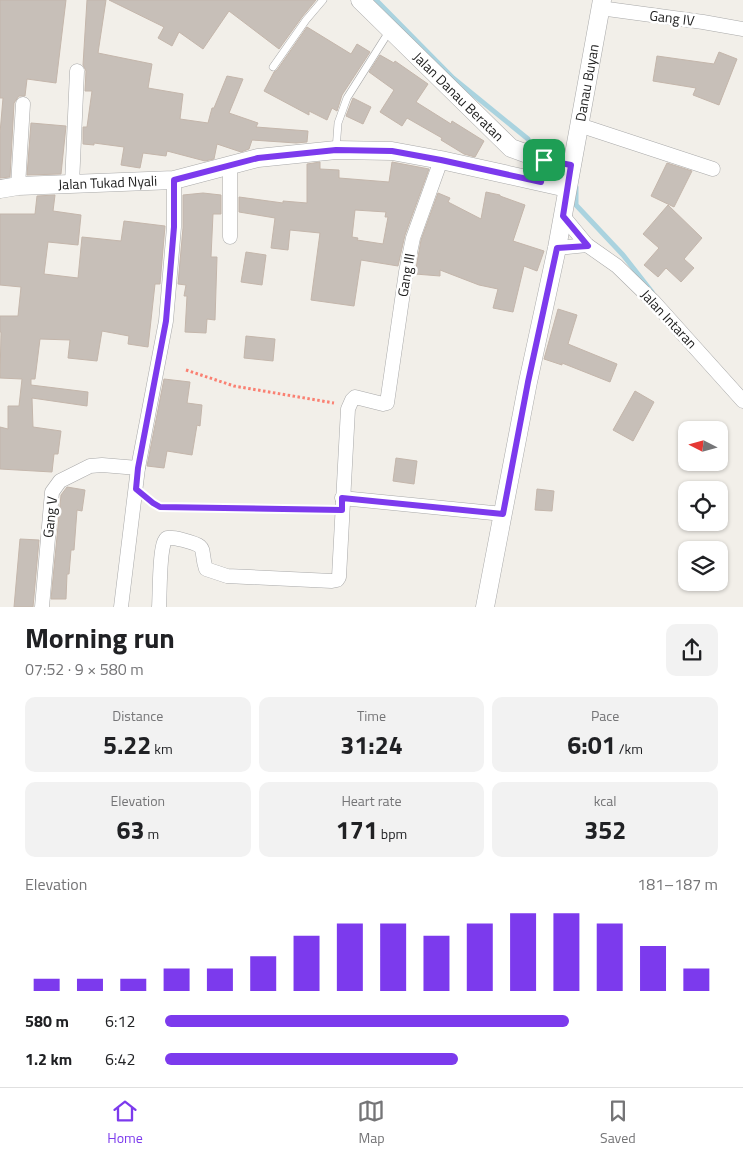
<!DOCTYPE html>
<meta charset="utf-8">
<style>
body{margin:0;font-family:"Titillium Web",sans-serif;background:#f2f2f2;color:#202124;height:100vh;display:flex;flex-direction:column;font-size:19px;white-space:nowrap}
*{box-sizing:border-box;margin:0}
p{font-size:16px;color:#757577}
.icon{flex:none;width:28px;height:28px;fill:none;stroke:currentColor;stroke-width:2;stroke-linecap:round;stroke-linejoin:round}
.map{position:relative;height:607px;overflow:hidden}
.drawer{display:flex;flex-direction:column;background:#fff;flex:1}
.drawer>*{flex:none}
.needle{width:32px;rotate:276deg}
.buttons{position:absolute;left:678px;top:421px;display:grid;gap:10px}
.buttons a{display:grid;place-items:center;width:50px;height:50px;border-radius:10px;background:#fff;box-shadow:0 1px 4px #0004;font-size:25px}
.pin{position:absolute;display:grid;place-items:center;width:42px;height:42px;color:#fff;margin:-21px;border-radius:10px;box-shadow:0 2px 8px #0006}
.round{display:grid;place-items:center;flex:none;width:52px;height:52px;border-radius:10px;background:#f2f2f2}
.summary{display:flex;align-items:center;justify-content:space-between;height:85px;padding:0 25px}
h1{font-size:28px;font-weight:700;line-height:38px}
.figures{display:grid;grid-template-columns:repeat(3,1fr);gap:8px;height:85px;padding:5px 25px}
.figures div{display:grid;align-content:center;border-radius:10px;background:#f2f2f2;text-align:center}
.figures b{font-size:25px;font-weight:700}
.figures small{font-size:14px;font-weight:400}
.figures p{font-size:14px}
.chart{height:140px;padding:10px 25px}
.chart p{display:flex;justify-content:space-between}
.chart svg{width:100%;height:90px;margin-top:5px;stroke:#7c3aed;stroke-width:6}
ul{padding:0 25px;list-style:none;font-size:16px}
li{display:grid;grid-template-columns:80px 60px 1fr;align-items:center;height:38px}
li i{height:12px;border-radius:6px;background:#7c3aed}
.menu{display:flex;justify-content:space-around;align-items:center;height:70px;border-top:1px solid #e0e0e0;background:#fff;font-size:14px;color:#757577}
.menu a{display:grid;justify-items:center;gap:2px}
.menu .on{color:#7c3aed}
.map>svg:first-child{display:block}
</style>
<div class="map">
<svg width="743" height="607" viewBox="0 0 743 607">
<rect width="100%" height="100%" fill="#f2efe9"/>
<g fill="none" stroke-linecap="round" stroke-linejoin="round">
<g stroke="#aad3df" stroke-width="5">
<polyline points="376,0 453,78 528,139"/>
<polyline points="576,187 576,205 623,255 652,292"/>
</g>
</g>
<g fill="#c7bfb8" stroke="#c4b6ab" fill-rule="evenodd">
<polygon points="0,0 66,0 56,83 27,79 25,96 19,96 14,103 10,177 0,178 0,133 3,98 0,98"/>
<polygon points="87,0 106,0 98,53 152,64 148,88 183,94 180,119 208,123 212,108 214,108 227,76 243,79 229,113 258,123 256,127 308,131 307,142 296,143 252,140 249,149 241,152 217,144 214,159 205,161 167,151 166,156 143,153 140,168 121,165 124,147 94,143 94,145 83,144 83,127 87,127 92,91 85,91 86,71 83,65"/>
<polygon points="109,0 316,0 302,17 279,49 229,11 203,49 179,32 172,46 158,38 164,27"/>
<polygon points="307,27 351,54 357,44 370,52 342,95 337,111 332,108 327,120 309,111 309,115 264,91 274,72 277,70"/>
<polygon points="719,52 737,59 719,105 693,95 696,88 653,81 657,56 714,64"/>
<polygon points="380,55 394,63 395,61 428,84 416,102 451,124 452,121 484,141 475,157 464,154 441,140 442,138 407,118 402,126 380,112 394,90 369,72"/>
<polygon points="353,98 371,107 363,124 346,116"/>
<polygon points="31,123 66,126 61,174 27,175"/>
<path d="M 320,162 L 320,169 L 339,170 L 339,178 L 389,182 L 392,162 L 429,169 L 405,235 L 398,266 L 361,260 L 354,306 L 311,300 L 320,233 L 290,230 L 288,250 L 271,248 L 275,218 L 239,212 L 239,197 L 283,203 L 283,201 L 307,203 L 307,164 ZM 355,210 L 386,212 L 385,217 L 388,217 L 383,244 L 357,240 L 358,238 L 352,237 Z"/>
<polygon points="667,163 692,171 674,207 651,196"/>
<polygon points="486,192 500,195 500,196 525,205 513,241 544,251 537,271 524,266 513,312 493,308 498,289 479,285 440,270 440,276 415,274 421,240 438,193 450,198 448,202 481,219"/>
<polygon points="203,193 221,195 221,214 213,214 211,257 217,257 215,320 207,319 206,333 185,332 187,296 184,296 186,285 178,284 183,228 183,195"/>
<polygon points="55,195 53,211 81,215 78,245 48,242 44,274 78,278 82,237 121,241 124,221 165,226 160,284 155,284 148,347 128,344 129,336 102,331 97,361 68,358 70,340 40,339 35,379 31,379 31,385 88,392 87,406 32,398 33,427 61,431 58,454 54,454 52,472 0,469 0,427 8,429 8,406 19,406 22,379 0,378 1,332 0,332 0,316 18,316 21,287 0,285 0,214 35,214 37,196"/>
<polygon points="668,205 702,238 684,259 694,268 681,282 666,268 658,277 644,265 659,248 643,234"/>
<polygon points="246,252 266,255 262,285 241,282"/>
<polygon points="558,309 577,315 568,344 617,364 610,382 562,363 562,365 544,359"/>
<polygon points="246,336 275,339 273,361 244,358"/>
<polygon points="164,379 190,382 187,403 202,405 200,426 197,425 192,455 167,451 164,468 147,466"/>
<polygon points="635,391 654,402 633,441 613,430"/>
<polygon points="396,458 417,461 414,484 393,481"/>
<polygon points="67,487 85,490 82,511 77,510 74,550 71,550 69,574 67,574 66,599 51,599 61,495"/>
<polygon points="537,489 554,491 552,511 535,510"/>
<polygon points="20,539 39,540 33,607 14,607"/>
</g>
<g fill="none" stroke-linecap="round" stroke-linejoin="round">
<g stroke="#a9a9a9" stroke-width="8">
<g id="service">
<polyline points="273,67 306,20 323,0"/>
<polyline points="336,150 338,123 347,98 390,30"/>
<polyline points="136,490 153,503 160,507 342,510"/>
</g>
</g>
<g stroke="#a9a9a9" stroke-width="15">
<g id="minor">
<polyline points="600,8 703,22 743,29"/>
<polyline points="579,125 713,169"/>
<polyline points="230,165 230,237"/>
<polyline points="72,184 77,71"/>
<polyline points="18,186 23,104"/>
<polyline points="563,216 587,245 617,266 654,302 743,401"/>
<polyline points="557,248 587,245"/>
<polyline points="342,498 503,514"/>
<polyline points="42,607 52,492 60,481 90,466 102,465 138,468"/>
<polyline points="121,607 138,468 166,321 174,227 174,180"/>
<path d="M 159,607 C 160,596 159,541 167,538 C 171,537 179,539 183,540 C 210,547 199,548 206,569 L 227,576 L 332,581 L 337,580 L 339,577 L 348,409 L 352,400 L 355,397 L 383,404 L 387,403 L 406,272 L 413,238 L 441,160"/>
</g>
</g>
<g stroke="#a9a9a9" stroke-width="19">
<g id="tertiary">
<path id="s1" d="M 360,0 L 511,148 L 544,160 L 571,165"/>
<path id="s2" d="M 0,189 L 18,186 L 174,180 L 258,158 L 336,150 L 392,151 L 441,160 L 567,188"/>
<path id="s3" d="M 485,607 L 528,382 L 557,248 L 602,0"/>
</g>
</g>
<polyline stroke="#fa8072" stroke-width="3" stroke-dasharray="2.5 2.5" stroke-linecap="butt" points="186,370 234,386 334,403"/>
<use href="#service" stroke="#fff" stroke-width="7"/>
<use href="#minor" stroke="#fff" stroke-width="14"/>
<use href="#tertiary" stroke="#fff" stroke-width="18"/>
</g>
<g fill="none" stroke-linecap="round" stroke-linejoin="round">
<g stroke="#fff" stroke-width="10">
<polygon id="route" points="336,150 392,151 441,160 541,182 544,160 571,165 563,216 588,246 557,248 528,382 503,514 342,498 342,510 160,507 153,503 136,489 138,468 166,321 174,227 174,180 258,158"/>
</g>
<use href="#route" stroke="#7c3aed" stroke-width="6"/>
</g>
<g text-anchor="middle" stroke-width="5" stroke-linejoin="round" paint-order="stroke">
<g font-size="14" fill="#222" stroke="#fff">
<text transform="translate(672 18) rotate(7)" y="5">Gang IV</text>
<text dy="5" stroke="none"><textPath href="#s3" startOffset="534">Danau Buyan</textPath></text>
<text dy="5" stroke="none"><textPath href="#s1" startOffset="138">Jalan Danau Beratan</textPath></text>
<text dy="5" stroke="none"><textPath href="#s2" startOffset="108">Jalan Tukad Nyali</textPath></text>
<text transform="translate(406 275) rotate(-80)" y="5">Gang III</text>
<text transform="translate(669 319) rotate(47)" y="5">Jalan Intaran</text>
<text transform="translate(50 517) rotate(-84)" y="5">Gang V</text>
</g>
</g>
</svg>
<div class="buttons">
<a><svg class="needle" viewBox="-14 -14 28 28"><path d="M0-13l5 13h-10z" fill="#e53935"/><path d="M0 13l5-13h-10z" fill="#757577"/></svg></a>
<a><svg class="icon" aria-label="locate" viewBox="0 0 24 24"><circle cx="12" cy="12" r="6"/><path d="M12 2v4M12 18v4M2 12h4M18 12h4"/></svg></a>
<a><svg class="icon" aria-label="layers" viewBox="0 0 24 24"><path d="M12 4l9 5-9 5-9-5zM3 14l9 5 9-5"/></svg></a>
</div>
<div class="pin" style="left:544px;top:160px;background:#1e9e55"><svg class="icon" aria-label="arrive" viewBox="0 0 24 24"><path d="M6 21V4h12l-3 4 3 4H6"/></svg></div>
</div>
<section class="drawer">
<div class="summary"><div><h1>Morning run</h1><p>07:52 · 9 × 580 m</p></div><a class="round"><svg class="icon" aria-label="share" viewBox="0 0 24 24"><path d="M12 15V3M7 8l5-5 5 5M5 13v7h14v-7"/></svg></a></div>
<div class="figures">
<div><p>Distance</p><b>5.22<small> km</small></b></div>
<div><p>Time</p><b>31:24</b></div>
<div><p>Pace</p><b>6:01<small> /km</small></b></div>
</div>
<div class="figures">
<div><p>Elevation</p><b>63<small> m</small></b></div>
<div><p>Heart rate</p><b>171<small> bpm</small></b></div>
<div><p>kcal</p><b>352</b></div>
</div>
<div class="chart"><p><span>Elevation</span>181–187 m</p>
<svg viewBox="0 0 160 44" preserveAspectRatio="none"><path d="M5 44V38M15 44V38M25 44V38M35 44V33M45 44V33M55 44V27M65 44V17M75 44V11M85 44V11M95 44V17M105 44V11M115 44V6M125 44V6M135 44V11M145 44V22M155 44V33"/></svg>
</div>
<ul>
<li><b>580 m</b>6:12<i style="width:73%"></i></li>
<li><b>1.2 km</b>6:42<i style="width:53%"></i></li>
</ul>
</section>
<nav class="menu">
<a class="on"><svg class="icon" aria-label="home" viewBox="0 0 24 24"><path d="M3 11l9-7 9 7M6 9v11h12V9"/></svg>Home</a>
<a><svg class="icon" aria-label="map" viewBox="0 0 24 24"><path d="M3 6l6-2 6 2 6-2v14l-6 2-6-2-6 2zM9 4v14M15 6v14"/></svg>Map</a>
<a><svg class="icon" aria-label="saved" viewBox="0 0 24 24"><path d="M7 4h10v16l-5-4-5 4z"/></svg>Saved</a>
</nav>
